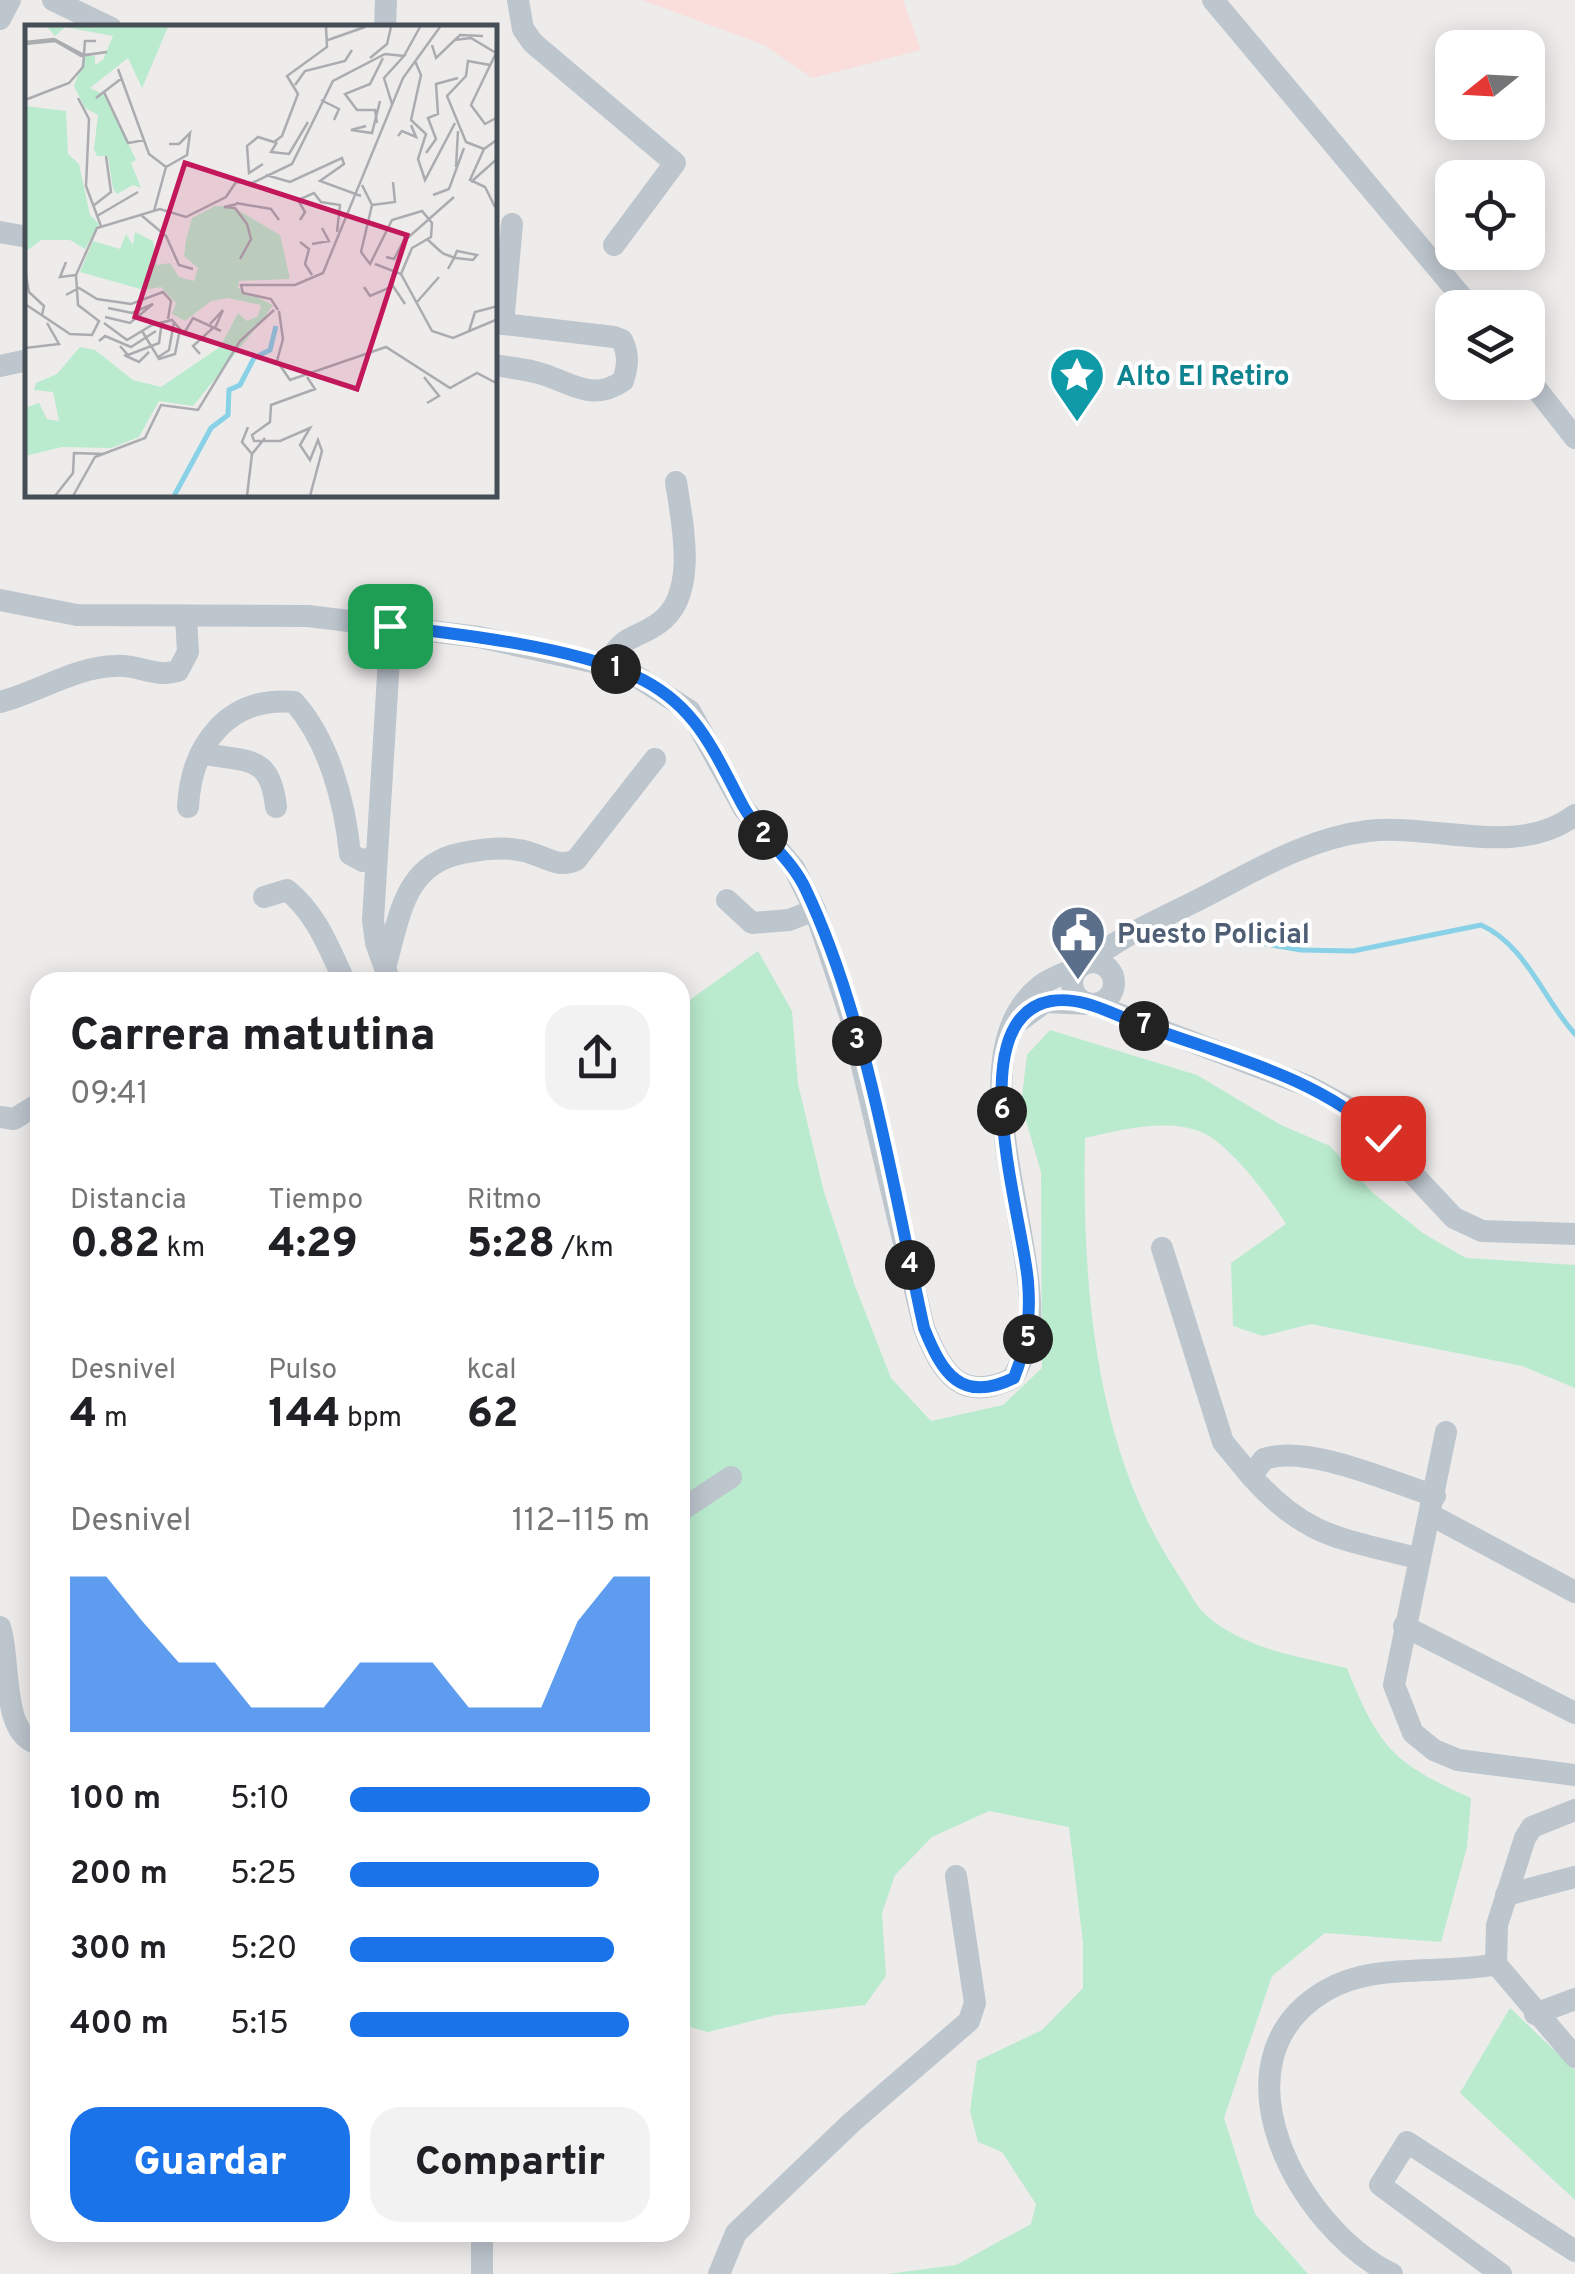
<!DOCTYPE html>
<html lang="es">
<meta charset="utf-8">
<style>
body{margin:0;font-family:Overpass,sans-serif;background:#f2f2f2;color:#202124;height:100vh;display:flex;flex-direction:column;font-size:38px;white-space:nowrap}
*{box-sizing:border-box;margin:0}
p{font-size:32px;color:#757577}
.icon{flex:none;width:55px;height:55px;fill:none;stroke:currentColor;stroke-width:2;stroke-linecap:round;stroke-linejoin:round}
.map{position:relative;flex:1;overflow:hidden}
.details{position:absolute;left:30px;top:972px;width:660px;height:1270px;display:flex;flex-direction:column;background:#fff;border-radius:30px;box-shadow:0 5px 25px #0003}
.details>*{flex:none}
.needle{width:65px;rotate:252deg}
.buttons{position:absolute;left:1435px;top:30px;display:grid;gap:20px}
.buttons a{display:grid;place-items:center;width:110px;height:110px;border-radius:20px;background:#fff;box-shadow:0 5px 25px #0003;font-size:50px}
.pin{position:absolute;display:grid;place-items:center;width:85px;height:85px;color:#fff;margin:-42px;border-radius:20px;box-shadow:0 5px 15px #0006}
.km{position:absolute;width:50px;height:50px;margin:-25px;border-radius:50%;background:#222;color:#fff;font-size:28px;line-height:50px;text-align:center}
.round{display:grid;place-items:center;flex:none;width:105px;height:105px;border-radius:30px;background:#f2f2f2}
.overview{display:flex;align-items:center;justify-content:space-between;height:170px;padding:0 40px}
h1{font-size:45px;font-weight:800;line-height:75px}
.figures{display:grid;grid-template-columns:repeat(3,1fr);gap:15px;height:170px;padding:10px 40px}
.figures div{display:grid;align-content:center}
.figures b{font-size:42px;font-weight:800}
.figures small{font-size:28px;font-weight:400}
.figures p{font-size:28px}
.chart{height:280px;padding:20px 40px}
.chart p{display:flex;justify-content:space-between}
.chart svg{width:100%;height:180px;margin-top:10px;fill:#1a73e8;opacity:.7}
.primary-button{display:flex;gap:20px;margin-top:auto;padding:20px 40px}
.primary-button a{flex:1;height:115px;border-radius:30px;background:#1a73e8;color:#fff;font-size:40px;font-weight:800;line-height:115px;text-align:center}
.primary-button a+a{background:#f2f2f2;color:#202124}
ul{padding:0 40px;list-style:none;font-size:32px}
li{display:grid;grid-template-columns:160px 120px 1fr;align-items:center;height:75px}
li i{height:25px;border-radius:12px;background:#1a73e8}
.map>svg:first-child{display:block}
</style>
<div class="map">
<svg width="1575" height="2274" viewBox="0 0 1575 2274">
<rect width="100%" height="100%" fill="#eeebeb"/>
<polygon fill="#f9dedb" points="642,0 903,0 921,50 812,78 764,45"/>
<g fill="#baebce">
<path d="M 758,951 L 792,1011 L 798,1084 L 824,1192 L 855,1286 L 891,1378 L 931,1421 L 1003,1405 L 1042,1368 L 1041,1172 L 1021,1104 L 1027,1055 L 1050,1030 L 1197,1075 L 1281,1125 L 1330,1146 L 1373,1193 L 1424,1234 L 1466,1258 L 1575,1265 L 1575,1388 L 1522,1366 L 1311,1324 L 1263,1336 L 1233,1326 L 1231,1263 L 1286,1224 C 1271,1199 1228,1142 1201,1132 C 1166,1118 1120,1130 1085,1138 C 1082,1283 1094,1447 1176,1571 C 1185,1584 1194,1604 1206,1615 C 1243,1649 1301,1657 1347,1668 C 1379,1748 1393,1763 1471,1798 L 1467,1847 L 1441,1942 L 1325,1933 L 1272,1976 L 1224,2118 L 1255,2214 L 1308,2274 L 887,2274 L 956,2265 L 1031,2224 L 1036,2204 L 1002,2152 L 978,2142 L 970,2111 L 977,2061 L 1042,2030 L 1083,1988 L 1083,1943 L 1069,1827 L 989,1811 L 932,1837 L 895,1875 L 882,1913 L 886,1976 L 865,2005 L 776,2015 L 708,2032 L 680,2024 L 680,1007 Z"/>
<polygon points="1510,2008 1575,2070 1575,2200 1460,2093"/>
</g>
<g fill="none" stroke-linecap="round" stroke-linejoin="round">
<path stroke="#89d1e6" stroke-width="5" d="M 1243,940 L 1301,950 L 1353,951 L 1481,925 C 1526,945 1543,999 1575,1034"/>
<g stroke="#bdc5cd" stroke-width="22">
<polyline points="53,0 111,28"/>
<polyline points="518,0 523,29 533,43 675,163 614,245"/>
<polyline points="1213,0 1471,308"/>
<polyline points="0,19 10,0"/>
<polyline points="385,28 386,0"/>
<polyline points="0,232 28,237"/>
<path d="M 495,323 L 614,337 L 622,340 C 629,355 628,365 623,381 C 592,402 572,383 542,374 C 527,369 511,368 495,365"/>
<polyline points="503,324 512,224"/>
<polyline points="0,366 28,360"/>
<polyline points="1528,378 1575,438"/>
<path d="M 0,600 L 77,615 L 308,616 L 479,637 L 606,665 L 636,676 L 690,711 L 744,809 L 794,868 L 815,910 L 850,1015 L 924,1328 C 942,1373 961,1404 1013,1378 C 1018,1367 1026,1354 1028,1342 C 1046,1248 951,1057 1040,986 C 1051,977 1068,972 1081,966"/>
<path d="M 606,665 C 627,631 632,642 659,623 C 699,595 682,522 676,482"/>
<path d="M 0,702 C 39,692 75,667 115,666 C 138,664 155,678 178,671 L 188,652 L 186,617"/>
<path d="M 201,753 C 246,763 270,752 276,807"/>
<path d="M 188,807 C 191,746 227,696 294,702 C 329,741 345,803 350,854 L 363,861 L 375,856"/>
<path d="M 264,897 L 287,890 C 317,914 329,949 345,982"/>
<polyline points="727,900 752,923 789,920 815,910"/>
<circle cx="1093" cy="983" r="21"/>
<path d="M 1087,963 C 1122,935 1161,919 1200,899 C 1253,872 1307,838 1368,831 C 1435,823 1517,859 1575,815"/>
<path d="M 385,967 C 400,917 403,865 462,853 C 482,849 505,846 524,851 C 543,855 557,869 576,860 L 655,759"/>
<polyline points="390,982 376,943 373,920 391,626"/>
<polyline points="1095,1005 1308,1086 1353,1110 1454,1218 1482,1231 1575,1234"/>
<polyline points="1021,1020 1045,1002 1088,1004"/>
<polyline points="0,1117 14,1119 40,1103"/>
<polyline points="1162,1248 1223,1442 1251,1476"/>
<polyline points="1446,1432 1394,1685 1413,1733 1434,1750 1458,1760 1575,1775"/>
<polyline points="680,1511 731,1477"/>
<polyline points="1431,1515 1575,1592"/>
<path d="M 1420,1559 C 1342,1538 1307,1539 1251,1476 L 1264,1459 C 1308,1444 1391,1482 1435,1496"/>
<polyline points="1404,1626 1575,1713"/>
<path d="M 0,1627 C 11,1660 0,1737 40,1744"/>
<polyline points="1575,1810 1532,1827 1525,1838 1497,1925 1496,1964 1575,2057"/>
<polyline points="1506,1895 1575,1877"/>
<polyline points="1535,2014 1575,1999"/>
<polyline points="482,2232 482,2274"/>
<polyline points="719,2274 736,2233 851,2123 969,2021 975,2003 956,1876"/>
<path d="M 1392,2274 C 1299,2229 1207,2061 1325,1991 C 1375,1961 1440,1976 1496,1964"/>
<polyline points="1501,2274 1380,2185 1407,2142 1575,2251"/>
</g>
</g>
<g fill="none" stroke-linecap="round" stroke-linejoin="round">
<g stroke="#fff" stroke-width="20">
<path id="route" d="M 390,626 C 460,634 572,647 635,676 C 696,704 713,750 743,806 C 760,837 791,857 806,890 C 867,1019 893,1188 924,1328 C 942,1373 961,1404 1014,1378 C 1027,1345 1031,1317 1028,1282 C 1024,1222 958,1018 1051,1001 C 1082,996 1110,1013 1137,1023 C 1221,1055 1317,1075 1383,1138"/>
</g>
<use href="#route" stroke="#1a73e8" stroke-width="12"/>
</g>
<defs>
<g id="sight-pin" transform="scale(2.875)"><path d="M0 17L-7.5 6A9.5 9.5 0 1 1 7.5 6Z" fill="#0f9aa8" stroke="#fff"/><path d="M0-6L1.8-2.2L6-1.7L2.9 1.2L3.7 5.4L0 3.3L-3.7 5.4L-2.9 1.2L-6-1.7L-1.8-2.2Z" fill="#fff"/></g>
<g id="civic-pin" transform="scale(2.875)"><path d="M0 17L-7.5 6A9.5 9.5 0 1 1 7.5 6Z" fill="#5c6f8a" stroke="#fff"/><path d="M-.6-6.5H3V-4.5H.6V-3L4-1V1h2V6H-6V1h2V-1L-.6-3ZM-1.2 2.5V6h2.4V2.5Z" fill="#fff"/></g>
</defs>
<g fill-rule="evenodd">
<use href="#sight-pin" x="1077" y="375"/>
<use href="#civic-pin" x="1078" y="933"/>
</g>
<g text-anchor="middle" stroke-width="8" stroke-linejoin="round" paint-order="stroke">
<g font-size="28" font-weight="bold" fill="#0d838f" stroke="#fff" text-anchor="start">
<text x="1116" y="385">Alto El Retiro</text>
</g>
<g font-size="28" font-weight="bold" fill="#4e5e75" stroke="#fff" text-anchor="start">
<text x="1117" y="943">Puesto Policial</text>
</g>
</g>
<g transform="translate(25 25)">
<rect width="472" height="472" fill="#eeebeb"/>
<path d="M 0,2 L 143,2 L 117,63 L 103,33 L 65,63 L 80,70 L 111,135 L 106,138 L 116,163 L 108,160 L 92,169 L 88,164 L 83,131 L 72,131 L 69,124 L 73,90 L 60,83 L 49,61 L 60,31 L 70,31 L 70,40 L 78,35 L 88,11 L 40,2 L 30,11 L 22,2 ZM 0,81 L 41,86 L 43,129 L 54,139 L 65,190 L 74,199 L 60,224 L 45,215 L 16,215 L 0,227 ZM 190,181 L 206,181 L 255,210 L 265,254 L 214,256 L 213,263 L 248,280 L 239,293 L 168,381 L 134,376 L 114,412 L 86,423 L 37,422 L 0,431 L 0,383 L 14,378 L 22,394 L 34,396 L 28,367 L 9,365 L 11,358 L 32,349 L 55,322 L 70,325 L 108,355 L 136,362 L 195,322 L 213,288 L 222,296 L 233,291 L 236,280 L 203,273 L 186,276 L 160,296 L 147,289 L 151,278 L 136,262 L 119,265 L 55,247 L 68,216 L 95,224 L 101,209 L 108,220 L 110,207 L 128,216 L 132,240 L 145,238 L 154,252 L 169,256 L 173,243 L 159,231 L 161,215 L 167,193 Z" fill="#baebce"/>
<path fill="none" stroke="#89d1e6" stroke-width="5" d="M 149,471 L 186,403 L 203,390 L 204,365 L 215,360 L 229,333 L 245,325 L 251,301"/>
<path fill="none" stroke="#aaacb0" stroke-width="2.5" d="M 303,15 L 340,2M 429,15 L 446,13 L 471,28 L 446,80 L 460,99 L 473,92M 0,17 L 29,14 L 59,30 L 82,27 L 56,31 L 30,16 L 0,19M 407,20 L 411,33 L 435,10 L 458,11M 379,31 L 395,2M 345,33 L 362,19 L 366,2M 390,36 L 396,50 L 386,95 L 401,109 L 393,134 L 400,155 L 430,98M 465,40 L 443,36 L 441,51 L 422,71 L 441,117 L 459,124 L 473,114M 93,44 L 124,129 L 141,142 L 129,186M 270,60 L 280,46 L 320,36 L 327,25M 79,67 L 103,118 L 120,115M 53,73 L 64,94 L 61,161 L 76,201M 71,73 L 97,53M 0,75 L 44,58 L 58,42 L 60,16 L 71,16M 296,75 L 314,84 L 309,95M 352,98 L 350,85 L 332,85 L 320,69 L 345,59 L 358,33M 341,101 L 326,105 L 347,108 L 355,76M 373,111 L 377,106 L 391,112 L 386,100M 252,117 L 246,127 L 264,129 L 283,97M 459,124 L 445,155 L 460,162 L 470,182M 401,128 L 411,114 L 403,93 L 413,89 L 411,59 L 433,53M 238,139 L 224,148 L 222,121 L 233,112 L 249,117 L 257,111 L 273,69 L 262,51 L 302,22 L 301,2M 141,142 L 162,130 L 165,108 L 154,119 L 144,119M 431,142 L 433,106M 241,150 L 265,157 L 317,133 L 319,139 L 295,156 L 336,171M 446,157 L 473,133M 337,160 L 347,180 L 336,227 L 345,239 L 367,195 L 397,186 L 407,198 L 406,212 L 387,223 L 376,249M 408,170 L 424,164 L 439,123M 211,178 L 246,184 L 254,195M 212,179 L 199,182 L 210,183 L 222,199 L 226,214 L 215,234M 347,180 L 370,177 L 368,157M 68,181 L 86,167 L 81,131M 116,190 L 141,211 L 154,240 L 168,244M 72,191 L 113,167M 275,195 L 280,187 L 273,175 L 289,168 L 296,177 L 315,180 L 312,207M 403,215 L 415,226 L 419,229 L 425,231 L 429,233 L 431,233 L 448,235 L 452,230 L 432,226 L 429,233 L 423,244M 275,217 L 284,224 L 280,239 L 287,250M 287,219 L 304,216 L 297,203M 361,232 L 369,234 L 378,217 L 429,172M 41,237 L 35,252 L 51,250M 350,239 L 376,249 L 407,306 L 428,313 L 473,294M 0,245 L 4,267 L 19,281 L 17,290M 339,262 L 345,271 L 368,261 L 380,279M 41,270 L 54,263 L 72,274 L 106,279 L 138,267 L 146,276 L 143,294M 392,277 L 414,252M 0,279 L 45,309 L 67,310 L 74,296 L 53,280 L 51,250 L 72,203 L 135,184 L 161,192 L 201,172 L 211,157 L 227,158 L 267,139 L 308,56 L 360,29 L 379,31 L 359,53 L 367,79M 253,285 L 246,274 L 218,268 L 216,260 L 270,260 L 298,248 L 378,53 L 415,2M 254,286 L 258,314 L 252,336 L 265,355 L 361,322 L 425,363 L 452,348 L 473,359M 80,292 L 105,298 L 128,279 L 107,288 L 83,283M 79,298 L 102,315 L 127,300 L 147,295 L 155,304 L 150,329 L 134,334 L 117,306M 185,299 L 198,285 L 190,303M 444,306 L 450,287 L 473,281M 158,310 L 168,293 L 196,306M 74,316 L 80,311 L 106,322 L 131,306M 95,321 L 103,330 L 134,318 L 137,296M 0,323 L 34,319 L 22,298M 175,329 L 168,321 L 189,302M 99,330 L 114,337 L 124,327M 132,333 L 144,325 L 149,297M 282,352 L 290,364 L 246,380 L 245,397 L 227,410 L 229,416 L 255,416 L 285,403 L 275,420 L 285,435 L 293,415 L 297,426 L 285,471M 399,352 L 414,371 L 402,378M 223,402 L 217,417 L 227,429 L 240,413M 30,471 L 48,448 L 49,428 L 80,429M 48,471 L 70,432 L 120,413 L 136,380 L 173,385 L 215,316 L 249,285M 222,471 L 227,429"/>
<path fill="#c2185b" fill-opacity="0.15" stroke="#c2185b" stroke-width="5" d="M 160,138 L 382,210 L 332,364 L 110,292 Z"/>
<rect width="472" height="472" fill="none" stroke="#454e57" stroke-width="5"/>
</g>
</svg>
<div class="buttons">
<a><svg class="needle" viewBox="-14 -14 28 28"><path d="M0-13l5 13h-10z" fill="#e53935"/><path d="M0 13l5-13h-10z" fill="#757577"/></svg></a>
<a><svg class="icon" aria-label="locate" viewBox="0 0 24 24"><circle cx="12" cy="12" r="6"/><path d="M12 2v4M12 18v4M2 12h4M18 12h4"/></svg></a>
<a><svg class="icon" aria-label="layers" viewBox="0 0 24 24"><path d="M12 4l9 5-9 5-9-5zM3 14l9 5 9-5"/></svg></a>
</div>
<div class="pin" style="left:390px;top:626px;background:#1e9e55"><svg class="icon" aria-label="arrive" viewBox="0 0 24 24"><path d="M6 21V4h12l-3 4 3 4H6"/></svg></div>
<div class="pin" style="left:1383px;top:1138px;background:#d93025"><svg class="icon" aria-label="check" viewBox="0 0 24 24"><path d="M5 12l5 5 9-10"/></svg></div>
<b class="km" style="left:616px;top:669px">1</b>
<b class="km" style="left:763px;top:835px">2</b>
<b class="km" style="left:857px;top:1041px">3</b>
<b class="km" style="left:910px;top:1265px">4</b>
<b class="km" style="left:1028px;top:1339px">5</b>
<b class="km" style="left:1002px;top:1111px">6</b>
<b class="km" style="left:1144px;top:1026px">7</b>
<section class="details">
<div class="overview"><div><h1>Carrera matutina</h1><p>09:41</p></div><a class="round"><svg class="icon" aria-label="share" viewBox="0 0 24 24"><path d="M12 15V3M7 8l5-5 5 5M5 13v7h14v-7"/></svg></a></div>
<div class="figures">
<div><p>Distancia</p><b>0.82<small> km</small></b></div>
<div><p>Tiempo</p><b>4:29</b></div>
<div><p>Ritmo</p><b>5:28<small> /km</small></b></div>
</div>
<div class="figures">
<div><p>Desnivel</p><b>4<small> m</small></b></div>
<div><p>Pulso</p><b>144<small> bpm</small></b></div>
<div><p>kcal</p><b>62</b></div>
</div>
<div class="chart"><p><span>Desnivel</span>112–115 m</p>
<svg viewBox="0 0 160 44" preserveAspectRatio="none"><path d="M0 44V6L10 6L20 17L30 27L40 27L50 38L60 38L70 38L80 27L90 27L100 27L110 38L120 38L130 38L140 17L150 6L160 6V44z"/></svg>
</div>
<ul>
<li><b>100 m</b>5:10<i style="width:100%"></i></li>
<li><b>200 m</b>5:25<i style="width:83%"></i></li>
<li><b>300 m</b>5:20<i style="width:88%"></i></li>
<li><b>400 m</b>5:15<i style="width:93%"></i></li>
</ul>
<div class="primary-button"><a>Guardar</a><a>Compartir</a></div>
</section>
</div>
